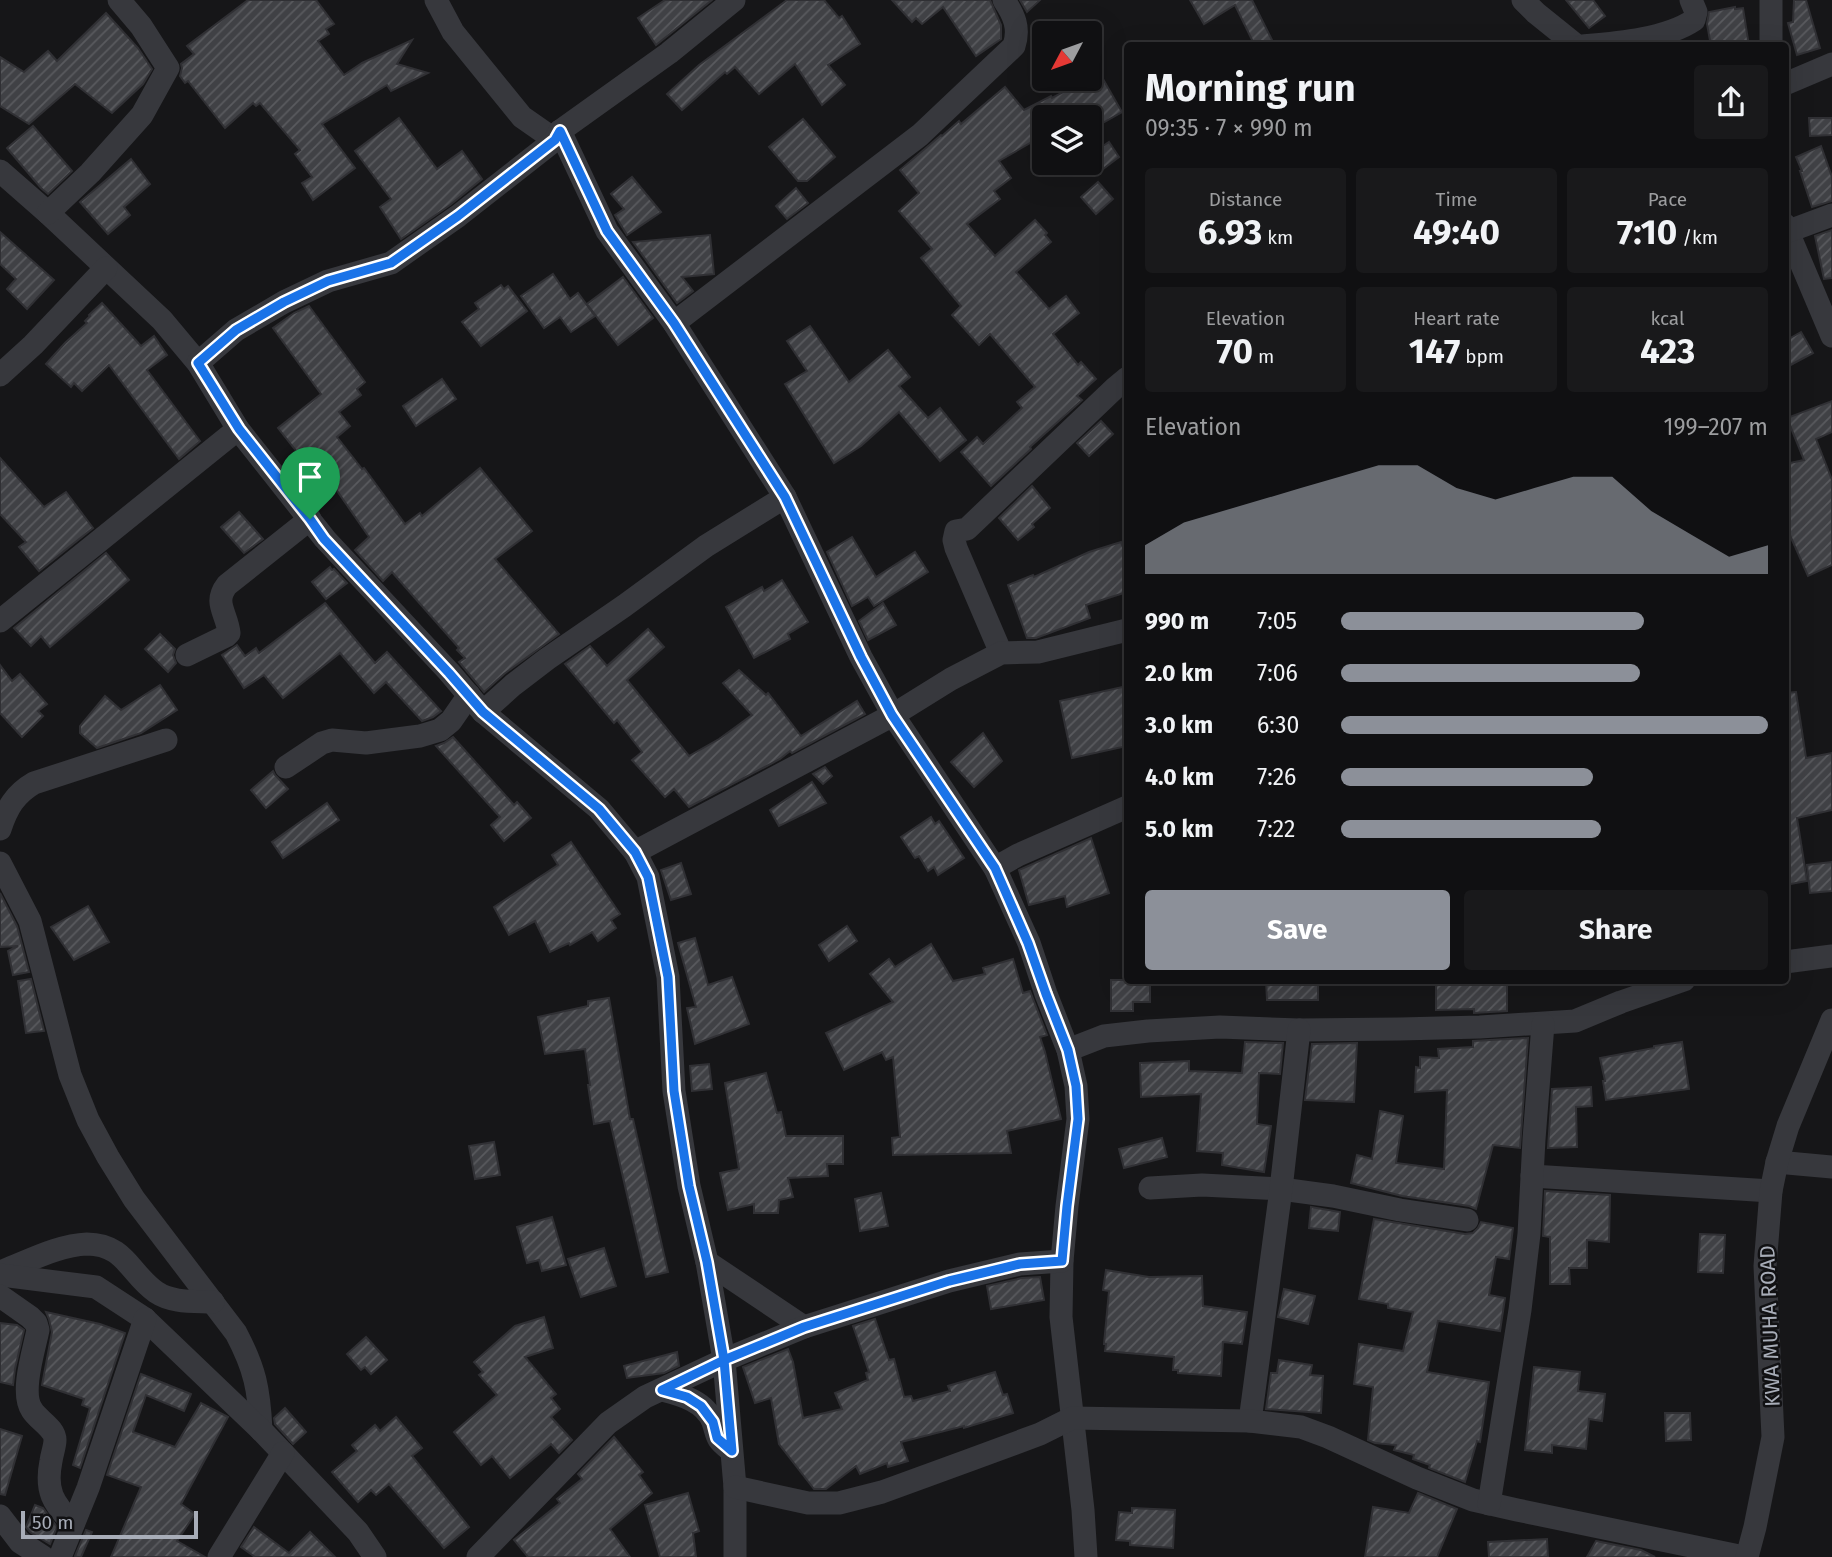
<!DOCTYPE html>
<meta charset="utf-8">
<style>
body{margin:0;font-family:"Fira Sans",sans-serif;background:#19191b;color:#f1f3f6;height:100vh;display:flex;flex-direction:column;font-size:26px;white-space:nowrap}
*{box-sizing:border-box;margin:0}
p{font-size:23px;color:#9c9d9f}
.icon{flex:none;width:38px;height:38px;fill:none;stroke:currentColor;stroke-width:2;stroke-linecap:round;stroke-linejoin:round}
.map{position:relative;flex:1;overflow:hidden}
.drawer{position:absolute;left:1124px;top:42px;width:665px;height:942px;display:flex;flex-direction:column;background:#101012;border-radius:7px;box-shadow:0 7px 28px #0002,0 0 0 2px #303032}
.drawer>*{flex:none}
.needle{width:46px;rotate:229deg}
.tools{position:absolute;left:1032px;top:21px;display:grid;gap:14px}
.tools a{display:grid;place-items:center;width:70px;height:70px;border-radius:7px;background:#101012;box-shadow:0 7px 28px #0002,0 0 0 2px #303032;font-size:35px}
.scale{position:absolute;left:21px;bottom:18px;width:177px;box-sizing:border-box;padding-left:7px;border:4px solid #a8adb8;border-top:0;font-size:19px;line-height:24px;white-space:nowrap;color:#a8adb8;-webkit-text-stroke:5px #111113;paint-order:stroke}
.pin{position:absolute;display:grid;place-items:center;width:60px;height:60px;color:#fff;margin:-72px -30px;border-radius:50% 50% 50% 0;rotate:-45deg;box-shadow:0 0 7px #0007}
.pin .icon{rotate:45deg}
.round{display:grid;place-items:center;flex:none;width:74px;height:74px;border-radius:7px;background:#19191b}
.summary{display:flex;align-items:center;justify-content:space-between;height:119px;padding:0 21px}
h1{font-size:38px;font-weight:700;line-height:52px}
.figures{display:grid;grid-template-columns:repeat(3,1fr);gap:10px;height:119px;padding:7px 21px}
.figures div{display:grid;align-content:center;border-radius:7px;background:#19191b;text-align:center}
.figures b{font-size:35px;font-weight:700}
.figures small{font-size:19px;font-weight:400}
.figures p{font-size:19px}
.chart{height:196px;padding:14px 21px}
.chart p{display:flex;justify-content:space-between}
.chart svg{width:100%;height:126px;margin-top:7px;fill:#8c9099;opacity:.7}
.action{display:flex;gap:14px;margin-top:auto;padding:14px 21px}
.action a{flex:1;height:80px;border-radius:7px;background:#8c9099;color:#fff;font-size:28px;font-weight:700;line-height:80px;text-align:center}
.action a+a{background:#19191b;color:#f1f3f6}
ul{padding:0 21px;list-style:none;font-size:23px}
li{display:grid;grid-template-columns:112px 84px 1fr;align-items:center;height:52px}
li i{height:18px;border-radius:9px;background:#8c9099}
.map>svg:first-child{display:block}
</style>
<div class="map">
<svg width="1832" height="1557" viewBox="0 0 1832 1557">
<defs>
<pattern id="building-hatch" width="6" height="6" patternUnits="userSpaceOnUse" patternTransform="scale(1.75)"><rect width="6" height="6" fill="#404145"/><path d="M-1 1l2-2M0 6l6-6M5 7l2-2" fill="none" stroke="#595a5e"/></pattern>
</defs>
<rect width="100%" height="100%" fill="#161618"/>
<g fill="url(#building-hatch)" stroke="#303034" stroke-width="2">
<polygon points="248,0 316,0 334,24 326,29 329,34 318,41 344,75 362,63 412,40 397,64 428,73 391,91 387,85 322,124 355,168 313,200 302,183 312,177 295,154 300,150 260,103 256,106 253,103 225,128 188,81 185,83 180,76 182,68 181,64 194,54 187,46"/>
<polygon points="665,0 712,0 656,45 638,18"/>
<polygon points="787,0 824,0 839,18 842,16 860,44 828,65 845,85 822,105 795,64 759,94 735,67 727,74 725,72 682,110 667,94 699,65"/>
<polygon points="892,0 990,0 1001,25 1001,39 976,56 943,7 922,24 916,18 912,22"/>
<polygon points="1020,0 1040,0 1027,12"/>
<polygon points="1190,0 1252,0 1275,46 1255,46 1235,5 1204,24"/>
<polygon points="1566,0 1593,0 1605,16 1589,28"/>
<polygon points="1794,0 1806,0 1820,48 1797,55 1788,23 1793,22"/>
<polygon points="1735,7 1735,9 1743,8 1749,46 1711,46 1707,24 1709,12"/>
<polygon points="106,13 138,48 152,69 143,84 112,113 75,84 29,124 0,106 0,57 24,72 48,51 57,61"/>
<polygon points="1103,79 1122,112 1090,130 1090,117 1045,117 1045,137 1033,144 1032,142 999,161 1011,178 994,191 1000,199 967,224 995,256 1035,220 1047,233 1045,235 1051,242 1016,272 1049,309 1066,296 1079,313 1053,334 1078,365 1081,362 1096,379 1077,396 1082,400 1030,447 1031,449 991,486 961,452 977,437 983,444 1022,408 1017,402 1035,387 990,334 979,345 952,315 961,306 921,258 932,249 899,211 919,193 900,170 941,135 942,136 959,121 961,124 1005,87 1024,110 1051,96 1052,98 1084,81 1088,87"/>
<polygon points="399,118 437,169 462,151 482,179 450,205 401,239 380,207 391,199 355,151"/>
<polygon points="1809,118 1832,118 1832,135 1810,136"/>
<polygon points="803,119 835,157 807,181 798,181 769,147"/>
<polygon points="33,126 72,171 48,194 41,188 7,148"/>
<polygon points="1109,142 1119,157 1095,175 1086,163 1090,163 1090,155"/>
<polygon points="1821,146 1832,177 1832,201 1812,207 1800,171 1802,171 1796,157"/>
<polygon points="131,159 150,184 124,207 130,215 108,234 80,202"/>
<polygon points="632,177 661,212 627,235 615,215 624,209 611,194"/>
<polygon points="1098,182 1113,199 1096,214 1081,197"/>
<polygon points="796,188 808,203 787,219 776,206"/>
<polygon points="1832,230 1832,278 1824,279 1815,236"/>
<polygon points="0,232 54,280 27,309 7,289 16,279 0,264"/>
<polygon points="710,235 714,274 682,277 693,291 677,303 633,242"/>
<polygon points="553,274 570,299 578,293 595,316 571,332 560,317 544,328 521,296"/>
<polygon points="623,277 653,318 618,345 587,304"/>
<polygon points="501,285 504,289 508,286 527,311 481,346 462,322 479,309 475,303"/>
<polygon points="102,303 141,346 154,336 167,355 147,370 200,441 179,459 109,365 82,391 74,383 71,387 46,364 65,343 87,323 85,321 90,316 89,315"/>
<polygon points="309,306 365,382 357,389 361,395 339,412 350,426 337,437 362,469 364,468 405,524 420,513 422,516 480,468 532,531 495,559 559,634 504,674 484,692 459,662 465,658 457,650 459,648 392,572 383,581 355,550 369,537 313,456 305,462 278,428 321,394 273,328 294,313"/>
<polygon points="810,326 849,382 888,350 910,377 899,386 928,418 940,408 966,440 940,461 899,412 861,446 834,463 785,384 807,371 787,341"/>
<polygon points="1801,332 1813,353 1785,368 1785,341"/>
<polygon points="442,379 456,399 416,426 403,406"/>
<polygon points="1832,401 1832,432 1816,439 1832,480 1832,565 1808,576 1785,524 1785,464 1804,460 1787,418"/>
<polygon points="1101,421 1113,434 1089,456 1077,443"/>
<polygon points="0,458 44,507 66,492 93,528 39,571 19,547 26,542 0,514"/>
<polygon points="1032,486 1050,508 1032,524 1034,527 1018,540 999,518"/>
<polygon points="239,512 263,539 244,553 221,527"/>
<polygon points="852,537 876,577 915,552 928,572 874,606 868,597 852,606 827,552"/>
<polygon points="1121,542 1127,559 1127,592 1086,605 1090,618 1036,638 1027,638 1008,585 1033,575 1034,577 1089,552"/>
<polygon points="106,553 129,580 50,647 41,636 31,646 14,628"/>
<polygon points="330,567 332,570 334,569 347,583 326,599 312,582"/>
<polygon points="782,580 808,622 788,634 790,639 754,658 726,607 762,587 764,591"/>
<polygon points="325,603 375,663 387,652 441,711 433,717 422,721 386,682 374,693 340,653 283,698 264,675 244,688 222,655 237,645 245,656 256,648 259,653"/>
<polygon points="883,603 896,625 868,640 859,621"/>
<polygon points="648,629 664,647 627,680 689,756 719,739 752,715 723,683 739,670 766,695 768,693 801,736 857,701 865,714 792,753 790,751 780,759 689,807 674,789 665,797 632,760 642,752 617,720 614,723 565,664 590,646 607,666"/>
<polygon points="160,634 175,649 173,655 176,663 168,672 145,649"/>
<polygon points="0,665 12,681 20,674 47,704 38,711 43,716 22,737 0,713"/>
<polygon points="160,685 177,710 141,733 97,748 80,733 80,726 105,696 121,710"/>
<polygon points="1127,686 1127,746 1072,758 1060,701"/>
<polygon points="1796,692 1806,758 1832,753 1832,810 1797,818 1807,881 1785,885 1785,693"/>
<polygon points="983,733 1002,761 974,787 951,762"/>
<polygon points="453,737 514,805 517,802 531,818 504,841 491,825 500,817 436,746 444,743"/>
<polygon points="825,767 832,776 823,784 813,774"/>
<polygon points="273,771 275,775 288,789 266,808 251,790"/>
<polygon points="812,782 826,803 779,826 770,810"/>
<polygon points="327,803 339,820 283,858 272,842"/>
<polygon points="931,817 935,824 939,821 964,858 938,875 934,867 928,871 919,856 915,858 901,837"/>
<polygon points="1091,838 1109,893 1067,907 1065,896 1029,905 1019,870"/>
<polygon points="571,842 620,914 611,920 616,928 598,941 592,932 570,945 569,943 550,952 535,921 509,935 494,907 558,865 552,855"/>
<polygon points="1832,862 1832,891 1810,893 1807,865"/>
<polygon points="681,863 691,894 671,900 661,870"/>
<polygon points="0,893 17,926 29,972 13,975 8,951 18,946 0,947"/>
<polygon points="88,906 109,942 74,960 51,927"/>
<polygon points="847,926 857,941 829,961 819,945"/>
<polygon points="695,938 708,985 732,977 749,1024 695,1044 687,1008 696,1007 678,943"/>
<polygon points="931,944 953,981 985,974 983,968 1013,959 1023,993 1030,991 1047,1035 1040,1037 1045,1052 1061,1119 1007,1131 1011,1153 893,1155 892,1138 900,1137 893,1057 886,1060 882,1052 844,1070 826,1033 893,1002 870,974 889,959 895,967"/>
<polygon points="31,979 44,1031 26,1033 18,981"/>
<polygon points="1111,980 1150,980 1150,1002 1133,1002 1133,1011 1111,1011"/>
<polygon points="1266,980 1318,980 1318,1000 1267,1000"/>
<polygon points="1436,980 1507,980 1507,1011 1474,1013 1474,1009 1436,1010"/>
<polygon points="609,998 630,1119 633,1119 668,1272 646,1277 610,1121 594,1124 588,1085 590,1085 585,1049 545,1054 538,1017 588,1006 588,1001"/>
<polygon points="1528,1038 1520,1148 1493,1145 1476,1209 1469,1206 1402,1196 1351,1183 1357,1155 1372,1159 1380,1111 1403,1116 1396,1163 1444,1169 1447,1090 1415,1092 1416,1067 1420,1068 1420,1057 1439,1058 1438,1049 1473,1047 1473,1041"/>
<polygon points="1245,1042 1283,1043 1280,1074 1259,1073 1257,1124 1271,1126 1264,1172 1222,1165 1223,1153 1197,1151 1201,1094 1141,1097 1140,1063 1189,1061 1189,1071 1242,1073"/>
<polygon points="1682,1042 1689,1089 1606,1100 1603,1081 1605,1081 1600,1058 1654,1048 1654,1046"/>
<polygon points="1357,1043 1354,1102 1305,1100 1312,1044"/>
<polygon points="709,1064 712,1089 692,1091 690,1066"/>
<polygon points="766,1073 777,1113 781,1112 786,1136 843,1136 843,1164 827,1164 828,1176 788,1178 793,1197 779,1200 778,1213 754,1213 754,1204 728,1210 720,1173 739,1169 725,1083"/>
<polygon points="1591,1087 1592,1106 1576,1107 1577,1147 1548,1148 1552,1089"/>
<polygon points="1162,1138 1167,1157 1124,1168 1119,1149"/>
<polygon points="494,1142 500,1175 475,1179 469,1146"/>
<polygon points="1545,1191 1610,1195 1609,1242 1587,1240 1587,1268 1569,1268 1570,1284 1550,1284 1550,1237 1543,1236"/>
<polygon points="881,1193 888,1226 860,1231 855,1199"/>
<polygon points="1311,1207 1340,1212 1338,1231 1309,1228"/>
<polygon points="552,1217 566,1265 542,1271 539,1260 527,1263 517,1227"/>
<polygon points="1374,1219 1465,1234 1473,1233 1478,1228 1481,1222 1513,1228 1509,1259 1496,1257 1489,1295 1505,1298 1500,1331 1438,1321 1427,1372 1489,1382 1480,1442 1477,1441 1465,1482 1429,1468 1430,1465 1413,1459 1414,1455 1394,1450 1396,1445 1375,1443 1368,1440 1373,1387 1354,1384 1359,1344 1403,1351 1413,1312 1388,1308 1388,1304 1359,1299"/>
<polygon points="1700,1234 1725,1235 1723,1273 1698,1272"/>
<polygon points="604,1248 616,1286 581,1297 568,1259"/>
<polygon points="1106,1270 1149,1277 1202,1276 1203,1306 1247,1312 1242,1344 1223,1342 1221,1376 1178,1373 1178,1370 1173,1370 1174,1357 1105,1351 1106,1344 1104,1344 1109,1291 1103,1290"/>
<polygon points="1040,1277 1044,1300 991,1309 987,1286 1022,1278"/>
<polygon points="1284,1289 1315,1296 1308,1324 1278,1317"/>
<polygon points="46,1312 100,1324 125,1333 80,1468 73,1465 90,1408 82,1405 84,1399 42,1385 52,1332 49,1319"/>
<polygon points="544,1317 553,1348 525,1357 556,1394 551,1398 560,1409 551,1417 572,1440 559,1453 551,1444 510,1478 492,1456 481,1465 454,1432 497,1395 479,1375 483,1372 474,1362 515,1326"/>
<polygon points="875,1319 889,1360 894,1359 904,1397 911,1396 913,1401 950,1391 948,1386 995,1372 1003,1395 1007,1394 1013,1413 964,1428 964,1426 901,1442 908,1461 888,1467 887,1463 860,1474 856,1466 826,1489 814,1489 779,1444 771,1398 755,1403 743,1367 788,1349 793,1362 803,1418 842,1409 835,1393 868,1380 866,1373 869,1372 853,1326"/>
<polygon points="0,1323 17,1325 24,1330 15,1369 13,1385 0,1382"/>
<polygon points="366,1337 387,1360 371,1374 365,1367 361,1370 347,1354"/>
<polygon points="677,1352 679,1366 664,1373 627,1378 624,1366"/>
<polygon points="1279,1360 1312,1365 1310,1375 1323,1376 1321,1413 1266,1409 1271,1373 1277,1373"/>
<polygon points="1534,1367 1580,1372 1578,1391 1605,1394 1602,1421 1589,1419 1586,1449 1552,1445 1552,1453 1525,1450"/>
<polygon points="141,1374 191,1394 184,1411 146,1395 133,1432 175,1447 201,1403 228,1417 181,1504 195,1514 177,1541 205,1557 111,1557 141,1487 107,1475"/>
<polygon points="285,1408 306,1432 293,1444 275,1424 274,1418"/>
<polygon points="1665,1413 1690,1413 1691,1440 1666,1441"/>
<polygon points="396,1417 422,1448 412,1456 469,1527 444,1548 389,1484 376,1495 371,1490 358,1502 332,1472 357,1451 352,1445 375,1425 380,1431"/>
<polygon points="0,1429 22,1436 5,1495 0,1494"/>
<polygon points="614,1437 643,1472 639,1475 652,1493 610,1529 630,1557 528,1557 514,1540 560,1503 557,1499 582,1479 578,1474"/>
<polygon points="688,1493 699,1531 693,1533 696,1557 660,1557 645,1505"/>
<polygon points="1418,1493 1457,1509 1437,1557 1365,1557 1373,1507 1409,1513"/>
<polygon points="35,1505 43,1508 57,1527 50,1544 30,1532 26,1527"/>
<polygon points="1132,1508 1175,1510 1173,1548 1130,1545 1130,1541 1116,1540 1119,1512 1132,1513"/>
<polygon points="254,1527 289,1553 310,1532 335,1557 255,1557 241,1547"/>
<polygon points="86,1530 92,1532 81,1557 77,1557 75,1556"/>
<polygon points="1547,1539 1548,1557 1489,1557 1488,1542"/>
<polygon points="1596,1541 1641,1550 1655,1557 1587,1557"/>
</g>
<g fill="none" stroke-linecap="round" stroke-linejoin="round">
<g stroke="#37383d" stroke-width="23">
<polyline points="436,0 453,32 522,117 555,140"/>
<polyline points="1523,0 1536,13 1577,46"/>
<polyline points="1771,0 1771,46"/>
<path d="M 1583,46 C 1617,43 1666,39 1694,20 L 1696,12 L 1691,0"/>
<polyline points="1785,84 1832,64"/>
<polyline points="560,131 607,231 674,323 785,497 861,657 893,715 995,868 1029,943 1046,994 1068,1050 1076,1086 1078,1119 1067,1206 1062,1261 1061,1317 1083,1510 1086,1557"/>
<polyline points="0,171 48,213 162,320 198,363 238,429 325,539 449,672 483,712 599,809 635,852 648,877 668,977 674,1091 689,1186 707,1262 724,1360 735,1487 735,1557"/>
<polyline points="48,213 90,173 142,115 168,68 141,26 119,0"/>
<polyline points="1785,225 1832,336"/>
<polyline points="1789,231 1832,215"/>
<path d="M 674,323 L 920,135 L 1014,46 C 1020,28 1014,15 1004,0"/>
<polyline points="198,363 236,330 284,302 328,281 391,263 458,216 555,140 560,131 669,53 734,0"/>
<polyline points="0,375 33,345 106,268"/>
<polyline points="0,621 238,429"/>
<polyline points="1001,653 956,548 954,540 956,531 967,529 1115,388 1127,378"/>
<path d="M 187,655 L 226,636 L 229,633 C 227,613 213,603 227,585 L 310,519"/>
<polyline points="483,712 513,685 547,659 624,606 706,546 785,497"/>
<polyline points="286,767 322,743 332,740 366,743 420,736 440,730 451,721 469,695"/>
<path d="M 0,829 C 7,808 15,794 34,783 L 166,740"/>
<polyline points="635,852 893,715 951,679 1001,653 1038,652 1127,630"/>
<path d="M 0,863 L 30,921 L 70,1075 L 88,1120 L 108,1157 L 134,1199 L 236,1333 C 255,1369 259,1389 261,1430"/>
<polyline points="995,868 1018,855 1127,807"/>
<polyline points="1785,962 1832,956"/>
<polyline points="1068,1050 1104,1036 1148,1031 1220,1027 1299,1030 1400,1029 1480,1027 1575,1021 1621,1002 1684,980"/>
<polyline points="1777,1162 1832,1167"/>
<polyline points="1532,1176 1771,1191"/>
<polyline points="1150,1188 1202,1185 1281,1189 1333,1196 1400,1210 1467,1220"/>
<polyline points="707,1262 804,1327"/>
<path d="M 0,1272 C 27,1262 58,1245 87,1244 C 125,1244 130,1274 156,1292 C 172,1303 194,1301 213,1302"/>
<polyline points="0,1275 96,1287 145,1319 261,1430 358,1532 375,1557"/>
<path d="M 0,1296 L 30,1317 L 36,1323 L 38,1330 C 34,1350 20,1393 32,1410 C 38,1420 55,1428 55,1440 C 55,1446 52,1454 51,1461 C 45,1491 53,1503 73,1524"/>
<path d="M 662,1390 C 681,1395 705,1401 713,1422 C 718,1437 715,1438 729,1449"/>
<polyline points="1250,1421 1281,1189 1299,1030"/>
<polyline points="735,1487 808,1503 839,1503 882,1492 967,1461 1040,1434 1072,1418 1250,1421 1301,1427 1328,1437 1417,1478 1473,1500 1517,1510 1744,1557"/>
<polyline points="1489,1504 1520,1310 1529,1234 1534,1139 1543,1024"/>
<polyline points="0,1516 20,1542 43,1557"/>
<polyline points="60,1557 88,1488 145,1319"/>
<polyline points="219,1557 283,1453"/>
<polyline points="478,1557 608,1423 645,1397 724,1360 804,1327 949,1281 1020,1264 1062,1261"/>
<polyline points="1747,1557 1755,1527 1773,1437 1765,1266 1771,1191 1777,1162 1788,1126 1832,1020"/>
</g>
</g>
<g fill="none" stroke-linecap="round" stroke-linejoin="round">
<g stroke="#fff" stroke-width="14">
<polyline id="route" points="310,519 324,539 449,673 483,712 599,809 635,852 648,877 668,977 674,1091 689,1186 707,1262 724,1360 662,1390 687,1397 701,1406 713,1422 717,1438 732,1451 724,1360 804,1327 949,1281 1020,1264 1062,1261 1067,1206 1078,1119 1076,1086 1068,1050 1046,994 1028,943 995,868 892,715 861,657 785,497 674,323 607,231 560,131 555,140 458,216 391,263 328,281 284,302 236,330 198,363 239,429 310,519"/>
</g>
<use href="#route" stroke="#1a73e8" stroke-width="9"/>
</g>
<g text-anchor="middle" stroke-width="5" stroke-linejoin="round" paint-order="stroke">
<g font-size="21" fill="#a8adb8" stroke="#111113">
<text transform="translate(1770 1326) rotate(-92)" y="7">KWA MUHA ROAD</text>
</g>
</g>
</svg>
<div class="tools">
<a><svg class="needle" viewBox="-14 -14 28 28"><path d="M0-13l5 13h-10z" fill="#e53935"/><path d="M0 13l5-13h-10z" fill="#9c9d9f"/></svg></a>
<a><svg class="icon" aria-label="layers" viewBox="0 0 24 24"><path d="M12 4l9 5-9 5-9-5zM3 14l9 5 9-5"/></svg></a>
</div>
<div class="scale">50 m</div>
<div class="pin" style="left:310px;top:519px;background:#1e9e55"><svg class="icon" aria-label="arrive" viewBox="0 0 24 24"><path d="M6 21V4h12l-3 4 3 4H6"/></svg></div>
<section class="drawer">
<div class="summary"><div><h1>Morning run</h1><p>09:35 · 7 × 990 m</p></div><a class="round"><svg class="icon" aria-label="share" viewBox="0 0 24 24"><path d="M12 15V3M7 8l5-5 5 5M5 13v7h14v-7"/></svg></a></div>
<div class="figures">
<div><p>Distance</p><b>6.93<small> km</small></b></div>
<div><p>Time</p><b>49:40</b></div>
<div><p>Pace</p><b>7:10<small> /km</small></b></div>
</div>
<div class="figures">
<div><p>Elevation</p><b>70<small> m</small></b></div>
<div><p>Heart rate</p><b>147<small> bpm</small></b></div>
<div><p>kcal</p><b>423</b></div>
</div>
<div class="chart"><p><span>Elevation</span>199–207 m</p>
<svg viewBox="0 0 160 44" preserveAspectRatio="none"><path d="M0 44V34L10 26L20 22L30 18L40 14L50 10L60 6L70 6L80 14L90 18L100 14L110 10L120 10L130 22L140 30L150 38L160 34V44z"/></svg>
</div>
<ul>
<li><b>990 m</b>7:05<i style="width:71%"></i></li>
<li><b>2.0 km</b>7:06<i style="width:70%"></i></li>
<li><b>3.0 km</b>6:30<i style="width:100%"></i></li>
<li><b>4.0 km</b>7:26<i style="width:59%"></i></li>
<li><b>5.0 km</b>7:22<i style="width:61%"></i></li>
</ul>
<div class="action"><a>Save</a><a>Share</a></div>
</section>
</div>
